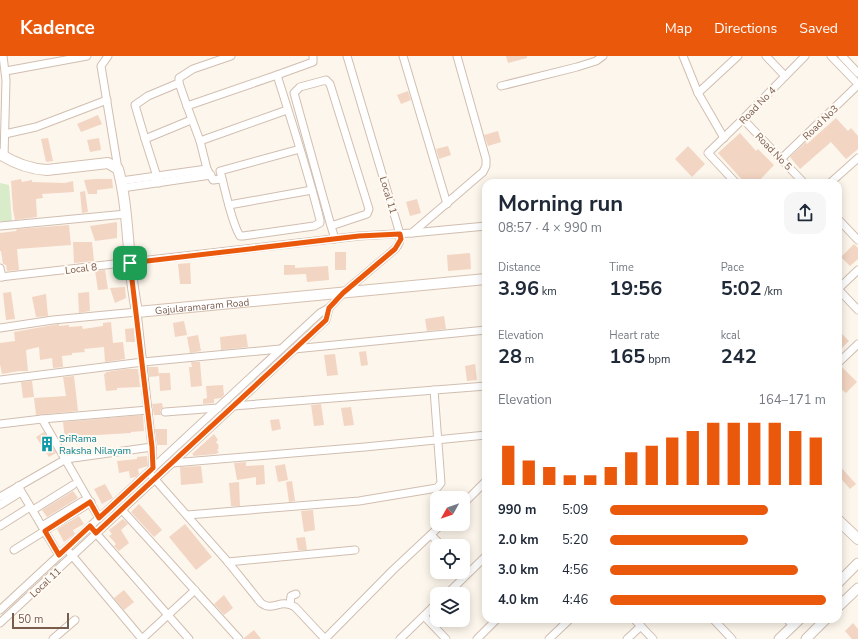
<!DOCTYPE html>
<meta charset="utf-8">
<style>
body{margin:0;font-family:"Nunito Sans",sans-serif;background:#f6f6f7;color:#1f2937;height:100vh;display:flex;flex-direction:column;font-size:15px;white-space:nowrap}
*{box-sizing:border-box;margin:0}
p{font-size:13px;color:#747a83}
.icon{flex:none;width:22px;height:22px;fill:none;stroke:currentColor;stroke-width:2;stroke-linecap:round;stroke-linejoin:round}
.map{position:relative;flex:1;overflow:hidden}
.panel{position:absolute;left:482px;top:123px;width:360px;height:444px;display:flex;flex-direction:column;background:#fff;border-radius:12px;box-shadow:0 2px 10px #0003}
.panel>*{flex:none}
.needle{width:26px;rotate:230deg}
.tools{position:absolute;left:430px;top:435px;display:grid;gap:8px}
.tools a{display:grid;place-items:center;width:40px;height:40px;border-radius:8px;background:#fff;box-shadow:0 2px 10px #0003;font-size:20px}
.scale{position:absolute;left:12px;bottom:10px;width:57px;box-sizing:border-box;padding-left:4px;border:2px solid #7a5c4d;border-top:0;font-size:11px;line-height:14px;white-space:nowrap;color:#7a5c4d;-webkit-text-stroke:3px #fffaf3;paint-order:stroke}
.pin{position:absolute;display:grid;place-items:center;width:34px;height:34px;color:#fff;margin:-17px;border-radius:8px;box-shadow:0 2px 6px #0006}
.round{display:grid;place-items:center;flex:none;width:42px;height:42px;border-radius:12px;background:#f6f6f7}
.head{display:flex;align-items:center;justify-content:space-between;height:68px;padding:0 16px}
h1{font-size:22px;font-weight:700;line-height:30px}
.metrics{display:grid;grid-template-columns:repeat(3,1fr);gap:6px;height:68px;padding:4px 16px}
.metrics div{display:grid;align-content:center}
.metrics b{font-size:20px;font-weight:700}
.metrics small{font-size:11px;font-weight:400}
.metrics p{font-size:11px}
.chart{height:112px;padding:8px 16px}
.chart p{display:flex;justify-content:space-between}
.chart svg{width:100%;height:72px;margin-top:4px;stroke:#ea580c;stroke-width:6}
ul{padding:0 16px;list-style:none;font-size:13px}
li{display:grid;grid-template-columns:64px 48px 1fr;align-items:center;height:30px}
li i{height:10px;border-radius:5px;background:#ea580c}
header{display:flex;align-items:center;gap:24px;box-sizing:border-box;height:56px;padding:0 20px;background:#ea580c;color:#fff}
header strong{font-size:19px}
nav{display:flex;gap:22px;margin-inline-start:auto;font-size:14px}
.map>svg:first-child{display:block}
</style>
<header>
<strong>Kadence</strong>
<nav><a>Map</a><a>Directions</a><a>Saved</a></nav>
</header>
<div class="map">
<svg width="858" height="583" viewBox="0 0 858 583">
<rect width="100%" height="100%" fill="#fdf6ec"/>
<polygon fill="#d8ecc9" points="0,127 9,129 12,166 0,165"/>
<g fill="#f3d5c3">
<polygon points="506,0 527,0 527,2 508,7"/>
<polygon points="408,35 411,44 401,48 397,39"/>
<polygon points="98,59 102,68 81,76 77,68"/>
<polygon points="836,62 848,75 851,72 858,80 858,93 846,103 831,86 800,113 790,101 806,86 807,88"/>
<polygon points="498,75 501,86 488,90 484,79"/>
<polygon points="740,77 756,95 758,93 774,109 757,127 745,127 718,97"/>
<polygon points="48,82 53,105 46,106 41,83"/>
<polygon points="99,82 101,94 90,96 87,84"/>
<polygon points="448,90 451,99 439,103 436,93"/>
<polygon points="688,90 705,108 692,121 675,103"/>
<polygon points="21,123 22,126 32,124 32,126 65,127 73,125 74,136 42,138 43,142 36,143 37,161 15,164 13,154 11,125"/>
<polygon points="95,123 112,123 113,132 97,134 97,138 88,138 84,124"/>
<polygon points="85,135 88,156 82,157 80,136"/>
<polygon points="417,143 421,157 410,160 406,146"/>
<polygon points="117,166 117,182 95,185 90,170"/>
<polygon points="69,169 71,189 17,193 19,214 7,215 6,209 3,208 1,195 0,195 0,177 16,175 17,173"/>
<polygon points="73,186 92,186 94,205 74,207"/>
<polygon points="854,188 858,192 858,203 850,210 841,201"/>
<rect x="335" y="196" width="11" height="18"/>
<polygon points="470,197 471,213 448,215 447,199"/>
<polygon points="190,207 191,228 180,228 178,208"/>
<polygon points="284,209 295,209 295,212 328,210 329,224 307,226 306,218 284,219"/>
<polygon points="105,214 108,233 98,234 95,215"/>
<polygon points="125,231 126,242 115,247 110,232"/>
<polygon points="11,236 15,263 6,264 3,237"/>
<polygon points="89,236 90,255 79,257 78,237"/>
<polygon points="46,238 48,260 36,261 32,241"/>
<polygon points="444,260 446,273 427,275 425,263"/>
<polygon points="184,265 187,279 175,281 173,267"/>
<polygon points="111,266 113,287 123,286 125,303 105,306 104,291 84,293 85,296 72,297 72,299 62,300 63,311 53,312 52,302 40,304 39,291 26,294 28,315 19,315 2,318 0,308 0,287 15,285 14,276 59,268 59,270 69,269 69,271 82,270 83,273 103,270 103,267"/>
<polygon points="134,272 135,286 126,286 125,273"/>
<polygon points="838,274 849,285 838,296"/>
<polygon points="246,278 248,291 221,294 220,281"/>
<polygon points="198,279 201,295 190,297 187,281"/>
<polygon points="366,295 368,309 361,310 359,296"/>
<polygon points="335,298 338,319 327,320 324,299"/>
<polygon points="191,306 200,306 202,330 191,331 189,311 192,311"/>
<polygon points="475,308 477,324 467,325 465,310"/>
<polygon points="148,311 158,311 159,320 149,321"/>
<polygon points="842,311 857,326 846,337 838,330 838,315"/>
<polygon points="126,313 138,313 140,331 117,332 117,334 106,335 104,318 106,317 106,316"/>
<polygon points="159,317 170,317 171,334 160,335"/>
<polygon points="74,320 78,355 36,359 34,342 66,340 63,321"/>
<polygon points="32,325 34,341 23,342 21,326"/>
<polygon points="223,329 224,339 221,342 214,343 214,347 203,348 203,343 207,342 206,330"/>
<polygon points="162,347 163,352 160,354 161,359 154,359 152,348"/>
<polygon points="321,348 324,369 314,370 311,349"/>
<polygon points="351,351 354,369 344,370 341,352"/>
<polygon points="143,359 144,375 131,376 131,377 80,380 80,382 65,384 63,366"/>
<polygon points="279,363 281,373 272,375 270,364"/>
<polygon points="155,373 167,373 167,389 157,389"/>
<polygon points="44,376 56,397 49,401 36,381"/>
<polygon points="214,378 218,384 216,386 219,390 218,391 219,392 217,394 219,396 216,398 194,400 192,398"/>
<polygon points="147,400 148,410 138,413 139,418 136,421 130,422 129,415 119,417 117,405 137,403 137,401"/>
<polygon points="246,406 246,410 264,409 265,428 256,429 256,421 237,424 234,407"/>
<polygon points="285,408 288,424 278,426 275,410"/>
<polygon points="838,408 856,428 850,433 838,419"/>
<polygon points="201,410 203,427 181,429 180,411"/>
<polygon points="292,425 295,445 289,446 286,426"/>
<polygon points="239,426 240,450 231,450 229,427"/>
<polygon points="105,428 113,442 102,448 94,433"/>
<polygon points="73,435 78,442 47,461 42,454"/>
<polygon points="139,448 162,474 154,481 131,456"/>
<polygon points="313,454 315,474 304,476 301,455"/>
<polygon points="79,460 84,468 73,474 75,478 64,486 57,473"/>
<polygon points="123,463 128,468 121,474 129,487 119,495 114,490 116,488 109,480 112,478 109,474"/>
<polygon points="185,468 212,501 196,514 169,481"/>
<polygon points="305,481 307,494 298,494 296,482"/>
<polygon points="124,534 134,546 124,554 114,542"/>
<polygon points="224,539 233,552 224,559 214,548"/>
<polygon points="853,567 858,573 858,583 852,583 845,575"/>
<polygon points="254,574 261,583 244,583 244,582"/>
</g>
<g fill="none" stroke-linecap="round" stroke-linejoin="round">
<g stroke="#d1beb0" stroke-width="9">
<g id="minor">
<polyline points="3,0 6,24 4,101"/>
<polyline points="108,0 101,10 118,113"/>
<polyline points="403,0 447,148"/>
<polyline points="683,0 698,37 724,82"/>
<polyline points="766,0 785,20"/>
<polyline points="831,0 858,28"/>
<polyline points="842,0 858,17"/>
<polyline points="6,15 87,0"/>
<polyline points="501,30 577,11 596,5 603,0"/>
<polyline points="698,37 738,0"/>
<polyline points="187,50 179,27 179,22 193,13 231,0"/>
<polyline points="743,63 804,127"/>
<polyline points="5,78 36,71 107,44"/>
<polyline points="145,83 191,64"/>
<polyline points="200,85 287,54"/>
<path d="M 300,93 L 220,115 C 225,132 231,166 240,180 L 243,180 L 314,170 L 320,167 L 320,164 C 308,115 292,67 277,19 L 313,6 L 313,0"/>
<polyline points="781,103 858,29"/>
<polyline points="222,123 213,124 207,113 200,85 187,50 277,19"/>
<polyline points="121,125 207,113"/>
<polyline points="159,127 145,83 135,49 148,40 179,27"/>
<polyline points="736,127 708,97 743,63 805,0"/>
<polyline points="830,127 858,102"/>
<polyline points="122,132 211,119"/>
<polyline points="229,149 312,134"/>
<polyline points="838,163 858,184"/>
<polyline points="0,170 126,158"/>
<polyline points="331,170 367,158 369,153 330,28 326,24 300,31 294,37 331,170 335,183"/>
<polyline points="412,177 486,170"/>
<polyline points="0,212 2,221"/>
<polyline points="0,221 359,180 412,177 483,116 486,110 486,103 457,0"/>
<polyline points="838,233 858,254"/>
<polyline points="838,233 858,214"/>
<polyline points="0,272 53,264 137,256 152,391 153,412"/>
<polyline points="294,293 486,274"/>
<polyline points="838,307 858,288"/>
<polyline points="0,324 143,306 280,293"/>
<polyline points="233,350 486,330"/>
<polyline points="165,356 218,352"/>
<polyline points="42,363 148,354"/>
<polyline points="0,368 42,363 99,462"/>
<polyline points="172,407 365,391 486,379"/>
<path d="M 152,420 L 228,506 L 261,547 C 273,556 280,542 295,551 L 325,583"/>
<polyline points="18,430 59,499"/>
<polyline points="0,441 66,403 152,391"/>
<polyline points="463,448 486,425"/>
<polyline points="0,449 21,436"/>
<polyline points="33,454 73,429"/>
<polyline points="122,454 239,583"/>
<polyline points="187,459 359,445 437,432 441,427 434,334"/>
<polyline points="0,470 30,451"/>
<polyline points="42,470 83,445"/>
<polyline points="94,475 189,583"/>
<polyline points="431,479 442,490"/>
<polyline points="14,494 91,446"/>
<polyline points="70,497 142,583"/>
<polyline points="228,506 355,494"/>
<polyline points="447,538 486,500"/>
<polyline points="290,548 291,540 296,538"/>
<path d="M 0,554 L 320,257 L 329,252 L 343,237 L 395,193 C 399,188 401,185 400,178 L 347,0"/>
<polyline points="424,560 446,583"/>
<polyline points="634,563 653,583"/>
<polyline points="713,563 732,583"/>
<polyline points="787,563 793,570"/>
<polyline points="0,567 326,264 329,252"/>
<polyline points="53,583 75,564"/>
<polyline points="142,583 195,534"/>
<polyline points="325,583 393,514 442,468"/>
<polyline points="400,583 437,547"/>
<polyline points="477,583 497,563"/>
<polyline points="549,583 570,563"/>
<polyline points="627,583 641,570"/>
</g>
</g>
<g stroke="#d1beb0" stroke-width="11">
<g id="tertiary">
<polyline points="838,527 858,507"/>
<polyline points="838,551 858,532"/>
<polyline points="779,583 800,563"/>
<polyline points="806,583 826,563"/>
</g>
</g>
<g stroke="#d6c0b0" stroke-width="12">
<g id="secondary">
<path id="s1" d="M 0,98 C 14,107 30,113 47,114 L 108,107 L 118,113 C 126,142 127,174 130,204 C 131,221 134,239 137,256 L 486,223"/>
<polyline points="838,464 858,483"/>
</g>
</g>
<use href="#minor" stroke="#fff" stroke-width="7"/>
<use href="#tertiary" stroke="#fff" stroke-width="9"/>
<use href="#secondary" stroke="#fff" stroke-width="10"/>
</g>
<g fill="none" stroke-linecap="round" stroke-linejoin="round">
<g stroke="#fff" stroke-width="8">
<polygon id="route" points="400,178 401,183 395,193 343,237 329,252 326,264 96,477 90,470 59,499 45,475 90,446 99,462 153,412 152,391 130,207 359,180"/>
</g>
<use href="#route" stroke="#ea580c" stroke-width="5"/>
</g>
<defs>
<g id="building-bare" transform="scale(1.2)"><path d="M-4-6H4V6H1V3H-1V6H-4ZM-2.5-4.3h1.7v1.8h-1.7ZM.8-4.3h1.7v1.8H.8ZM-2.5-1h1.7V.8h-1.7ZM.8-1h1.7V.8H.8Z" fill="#0f9aa8" stroke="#fffaf3" stroke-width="2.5" paint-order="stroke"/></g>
</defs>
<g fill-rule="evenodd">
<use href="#building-bare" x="47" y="388"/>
</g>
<g text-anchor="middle" stroke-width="4" stroke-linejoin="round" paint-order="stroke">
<g font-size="10" fill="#7a5c4d" stroke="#fffaf3">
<text transform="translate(757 49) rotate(-46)" y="4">Road No 4</text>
<text transform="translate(820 66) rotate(-44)" y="4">Road No3</text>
<text transform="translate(774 95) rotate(46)" y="4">Road No 5</text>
<text transform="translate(389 139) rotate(73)" y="4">Local 11</text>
<text transform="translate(81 212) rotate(-7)" y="4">Local 8</text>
<text dy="4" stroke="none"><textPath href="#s1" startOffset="333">Gajularamaram Road</textPath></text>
<text transform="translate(45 526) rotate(-43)" y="4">Local 11</text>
</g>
<g font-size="10" fill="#0d838f" stroke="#fffaf3" text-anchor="start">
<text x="59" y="386">SriRama<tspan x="59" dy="12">Raksha Nilayam</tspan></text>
</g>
</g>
</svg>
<div class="tools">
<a><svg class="needle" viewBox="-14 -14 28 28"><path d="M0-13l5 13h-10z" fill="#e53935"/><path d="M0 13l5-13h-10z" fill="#747a83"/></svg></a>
<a><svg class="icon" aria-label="locate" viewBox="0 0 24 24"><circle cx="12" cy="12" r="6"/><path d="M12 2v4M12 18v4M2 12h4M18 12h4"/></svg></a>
<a><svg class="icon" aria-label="layers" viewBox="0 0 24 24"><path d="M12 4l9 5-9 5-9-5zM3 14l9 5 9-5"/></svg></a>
</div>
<div class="scale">50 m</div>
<div class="pin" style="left:130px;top:207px;background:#1e9e55"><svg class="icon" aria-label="arrive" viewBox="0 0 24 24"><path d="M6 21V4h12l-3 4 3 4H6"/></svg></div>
<section class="panel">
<div class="head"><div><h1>Morning run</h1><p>08:57 · 4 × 990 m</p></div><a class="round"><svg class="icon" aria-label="share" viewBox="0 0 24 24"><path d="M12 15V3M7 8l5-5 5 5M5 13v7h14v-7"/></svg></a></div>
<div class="metrics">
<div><p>Distance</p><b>3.96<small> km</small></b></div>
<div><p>Time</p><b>19:56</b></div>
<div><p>Pace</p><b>5:02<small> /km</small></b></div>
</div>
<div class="metrics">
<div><p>Elevation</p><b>28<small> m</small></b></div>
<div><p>Heart rate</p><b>165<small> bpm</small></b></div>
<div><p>kcal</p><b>242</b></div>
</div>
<div class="chart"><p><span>Elevation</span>164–171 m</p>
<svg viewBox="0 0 160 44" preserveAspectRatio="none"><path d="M5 44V20M15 44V29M25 44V33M35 44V38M45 44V38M55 44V33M65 44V24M75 44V20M85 44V15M95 44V11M105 44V6M115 44V6M125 44V6M135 44V6M145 44V11M155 44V15"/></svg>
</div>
<ul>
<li><b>990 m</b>5:09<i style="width:73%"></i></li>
<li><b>2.0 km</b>5:20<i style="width:64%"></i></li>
<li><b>3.0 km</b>4:56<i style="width:87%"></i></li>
<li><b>4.0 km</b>4:46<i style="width:100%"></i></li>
</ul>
</section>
</div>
